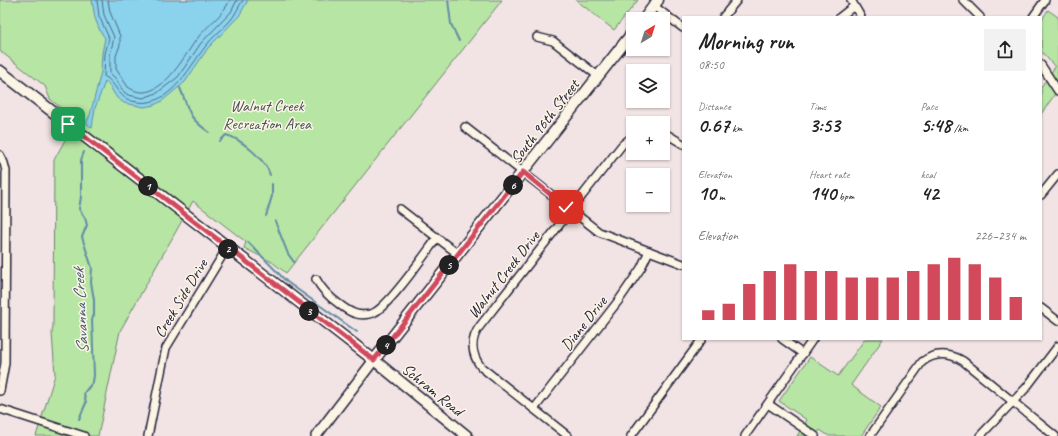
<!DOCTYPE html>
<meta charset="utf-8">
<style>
body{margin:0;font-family:Caveat,sans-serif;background:#f2f2f2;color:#222;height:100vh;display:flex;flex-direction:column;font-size:15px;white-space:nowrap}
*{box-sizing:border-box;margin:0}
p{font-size:13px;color:#767676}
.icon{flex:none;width:22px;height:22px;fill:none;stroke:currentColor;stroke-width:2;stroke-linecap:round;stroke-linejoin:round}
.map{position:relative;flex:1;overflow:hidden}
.sheet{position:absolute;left:682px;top:16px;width:360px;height:324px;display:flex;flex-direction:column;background:#fff;border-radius:0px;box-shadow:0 1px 3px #0004}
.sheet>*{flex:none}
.needle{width:26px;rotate:38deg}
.fabs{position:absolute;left:626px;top:12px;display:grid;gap:8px}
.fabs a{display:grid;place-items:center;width:44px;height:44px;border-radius:0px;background:#fff;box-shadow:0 1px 3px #0004;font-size:20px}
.pin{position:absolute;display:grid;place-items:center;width:34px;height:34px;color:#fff;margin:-17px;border-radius:8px;box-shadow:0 2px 6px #0006}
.km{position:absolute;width:20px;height:20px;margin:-10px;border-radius:50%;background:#222;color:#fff;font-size:11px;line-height:20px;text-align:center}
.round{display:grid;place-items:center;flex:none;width:42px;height:42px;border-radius:0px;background:#f2f2f2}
.headline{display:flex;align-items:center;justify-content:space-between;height:68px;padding:0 16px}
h1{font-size:22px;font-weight:700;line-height:30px}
.metrics{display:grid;grid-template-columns:repeat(3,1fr);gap:6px;height:68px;padding:4px 16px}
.metrics div{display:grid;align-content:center}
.metrics b{font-size:20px;font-weight:700}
.metrics small{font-size:11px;font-weight:400}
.metrics p{font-size:11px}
.chart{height:112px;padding:8px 16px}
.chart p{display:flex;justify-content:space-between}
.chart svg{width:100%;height:72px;margin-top:4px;stroke:#d1495b;stroke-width:6}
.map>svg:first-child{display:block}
</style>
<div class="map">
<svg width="1058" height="436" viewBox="0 0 1058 436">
<rect width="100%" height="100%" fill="#f2e3e4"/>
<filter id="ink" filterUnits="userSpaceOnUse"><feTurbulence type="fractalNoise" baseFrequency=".025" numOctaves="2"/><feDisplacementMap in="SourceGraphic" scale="8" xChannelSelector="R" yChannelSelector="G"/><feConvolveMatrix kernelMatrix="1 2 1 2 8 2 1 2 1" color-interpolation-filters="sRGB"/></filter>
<g filter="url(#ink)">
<g fill="#b7e5a4" stroke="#6c8470">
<polygon points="0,0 502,0 286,273 272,262 244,248 246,242 193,201 120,331 98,436 36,436 55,375 52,333 53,325 54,160 76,120 50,99 45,86 0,51"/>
<polygon points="576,0 638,0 614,30"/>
<polygon points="1048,10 1058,17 1058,90 1041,114 1041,87 1055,67 1041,51 1041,21"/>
<polygon points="865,339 883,339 851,385 881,407 861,436 829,436 820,430 815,436 797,436 807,420 779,401 810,357 838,376"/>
</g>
<polygon fill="#8bd2ec" stroke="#618ca5" points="92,0 248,0 239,16 208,48 185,82 162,101 154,105 144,107 124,103 117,98 107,82 105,82 95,108 92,128 86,123 90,115 101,72 102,53 105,38 100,31 95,18"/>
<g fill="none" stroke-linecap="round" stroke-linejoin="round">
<g stroke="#4c6882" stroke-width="1">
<path d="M 97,0 L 99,16 L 109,38 L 105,54 L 104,76 C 116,82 117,97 132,101 C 168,111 188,69 205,47 C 212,37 222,30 230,21 C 236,14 238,7 243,0"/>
<polyline points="102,0 104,15 114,37 110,55 110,73 116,79 123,91 128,95 143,98 157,93 178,77 201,43 231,12 237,0"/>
<path d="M 108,0 L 110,12 L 120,36 L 120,45 L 116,56 L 116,69 L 128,87 C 157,108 183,58 196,40 C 207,25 222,17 230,0"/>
</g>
<g stroke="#618ca5" stroke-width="2">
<polyline points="448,0 451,24 459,41"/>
<path d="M 180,88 C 190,111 186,116 209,132"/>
<path d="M 220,141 L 226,135 C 240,138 267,161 270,175"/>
<polyline points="266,216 272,196 272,184"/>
<polyline points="275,221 288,254 294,262"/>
<polyline points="248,242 287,282 357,332"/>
<polyline points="79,419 86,403 84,393 93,382 94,375 92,319 94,315 94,300 91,282 92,268 82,237 87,225 85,218 79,209 81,197 81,160 84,152"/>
</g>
<g stroke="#22223b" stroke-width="10">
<g id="minor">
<polyline points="851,0 861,17"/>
<polyline points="963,0 980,17"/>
<polyline points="654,6 683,28"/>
<polyline points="723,17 737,0"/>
<polyline points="840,17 854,6"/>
<polyline points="1033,17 1045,0"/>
<polyline points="537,37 553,41 598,76"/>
<polyline points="1041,65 1058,91"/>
<polyline points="465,127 599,232 683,264"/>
<polyline points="663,132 683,144"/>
<polyline points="0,155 4,163 6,171 5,363 0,391"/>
<polyline points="1041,195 1058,174"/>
<polyline points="400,209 458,254"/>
<path d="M 316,279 C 322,290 329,297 339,304 C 349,312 359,318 373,313 C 388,308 425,254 437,238"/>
<polyline points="1041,308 1058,321"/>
<polyline points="782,339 803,354"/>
<polyline points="768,404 815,436"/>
<polyline points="0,409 84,436"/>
<polyline points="534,409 619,300 641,268 649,251"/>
<polyline points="148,436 166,348 227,248"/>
<path d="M 568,436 L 481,367 C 471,354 470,339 480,326 L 622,145 L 633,136"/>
<polyline points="631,436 702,339"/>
<polyline points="745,436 813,339"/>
<path d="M 870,436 L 922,362 C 935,352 950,353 963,361 L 1055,436"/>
<polyline points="980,436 1026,388 1058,346"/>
</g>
</g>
<g stroke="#22223b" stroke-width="12">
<polyline id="tertiary" points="316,436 374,360"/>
</g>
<g stroke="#22223b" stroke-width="13">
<g id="secondary">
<polyline points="644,19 658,0"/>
<polyline points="0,71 374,360 467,436"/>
<polyline points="374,360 633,32"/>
</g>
</g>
<use href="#minor" stroke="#fcf5e5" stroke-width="7"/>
<use href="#tertiary" stroke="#fcf5e5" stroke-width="9"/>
<use href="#secondary" stroke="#fcf5e5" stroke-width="10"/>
</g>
</g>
<g fill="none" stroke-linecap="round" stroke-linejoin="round" filter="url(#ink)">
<g stroke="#fff" stroke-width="8">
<polyline id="route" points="68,124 374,360 523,172 566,207"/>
</g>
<use href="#route" stroke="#d1495b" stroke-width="5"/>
</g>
<g text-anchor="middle" stroke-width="3" stroke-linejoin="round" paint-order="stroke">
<g font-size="16" fill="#475355" stroke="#fcf5e5">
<text x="267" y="111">Walnut Creek<tspan x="267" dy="18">Recreation Area</tspan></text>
</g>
<g font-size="16" fill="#22223b" stroke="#fcf5e5">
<text transform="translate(544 121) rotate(-52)" y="6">South 96th Street</text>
<text transform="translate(503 274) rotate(-52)" y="6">Walnut Creek Drive</text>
<text transform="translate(180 298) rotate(-59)" y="6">Creek Side Drive</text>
<text transform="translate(583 323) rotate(-52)" y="6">Diane Drive</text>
<text transform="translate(433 389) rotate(39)" y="6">Schram Road</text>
</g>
<g font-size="17" font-style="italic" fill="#425770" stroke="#fcf5e5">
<text transform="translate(80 311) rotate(-93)" y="6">Savanna Creek</text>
</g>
</g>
</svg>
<div class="fabs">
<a><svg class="needle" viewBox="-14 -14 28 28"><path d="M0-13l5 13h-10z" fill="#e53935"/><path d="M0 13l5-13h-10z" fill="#767676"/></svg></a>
<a><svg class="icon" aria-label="layers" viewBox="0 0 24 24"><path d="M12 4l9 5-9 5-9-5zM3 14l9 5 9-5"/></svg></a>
<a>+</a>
<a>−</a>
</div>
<div class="pin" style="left:68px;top:124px;background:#1e9e55"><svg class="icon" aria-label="arrive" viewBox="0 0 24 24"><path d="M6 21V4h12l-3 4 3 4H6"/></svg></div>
<div class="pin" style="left:566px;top:207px;background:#d93025"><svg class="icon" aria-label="check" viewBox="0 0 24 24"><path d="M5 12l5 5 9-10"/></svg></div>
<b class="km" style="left:148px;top:186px">1</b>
<b class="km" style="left:228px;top:249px">2</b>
<b class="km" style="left:309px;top:311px">3</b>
<b class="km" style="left:386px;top:345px">4</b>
<b class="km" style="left:449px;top:265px">5</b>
<b class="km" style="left:513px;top:185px">6</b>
<section class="sheet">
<div class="headline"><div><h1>Morning run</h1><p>08:50</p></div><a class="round"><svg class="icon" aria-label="share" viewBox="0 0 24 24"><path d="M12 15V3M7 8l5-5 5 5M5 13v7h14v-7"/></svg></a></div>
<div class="metrics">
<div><p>Distance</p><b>0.67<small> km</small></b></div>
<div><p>Time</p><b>3:53</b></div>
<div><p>Pace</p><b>5:48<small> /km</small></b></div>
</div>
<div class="metrics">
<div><p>Elevation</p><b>10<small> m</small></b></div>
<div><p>Heart rate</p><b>140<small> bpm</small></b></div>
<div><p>kcal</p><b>42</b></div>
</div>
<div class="chart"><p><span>Elevation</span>226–234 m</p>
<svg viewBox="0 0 160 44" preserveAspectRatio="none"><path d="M5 44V38M15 44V34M25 44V22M35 44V14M45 44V10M55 44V14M65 44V14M75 44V18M85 44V18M95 44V18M105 44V14M115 44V10M125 44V6M135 44V10M145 44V18M155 44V30"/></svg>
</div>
</section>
</div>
